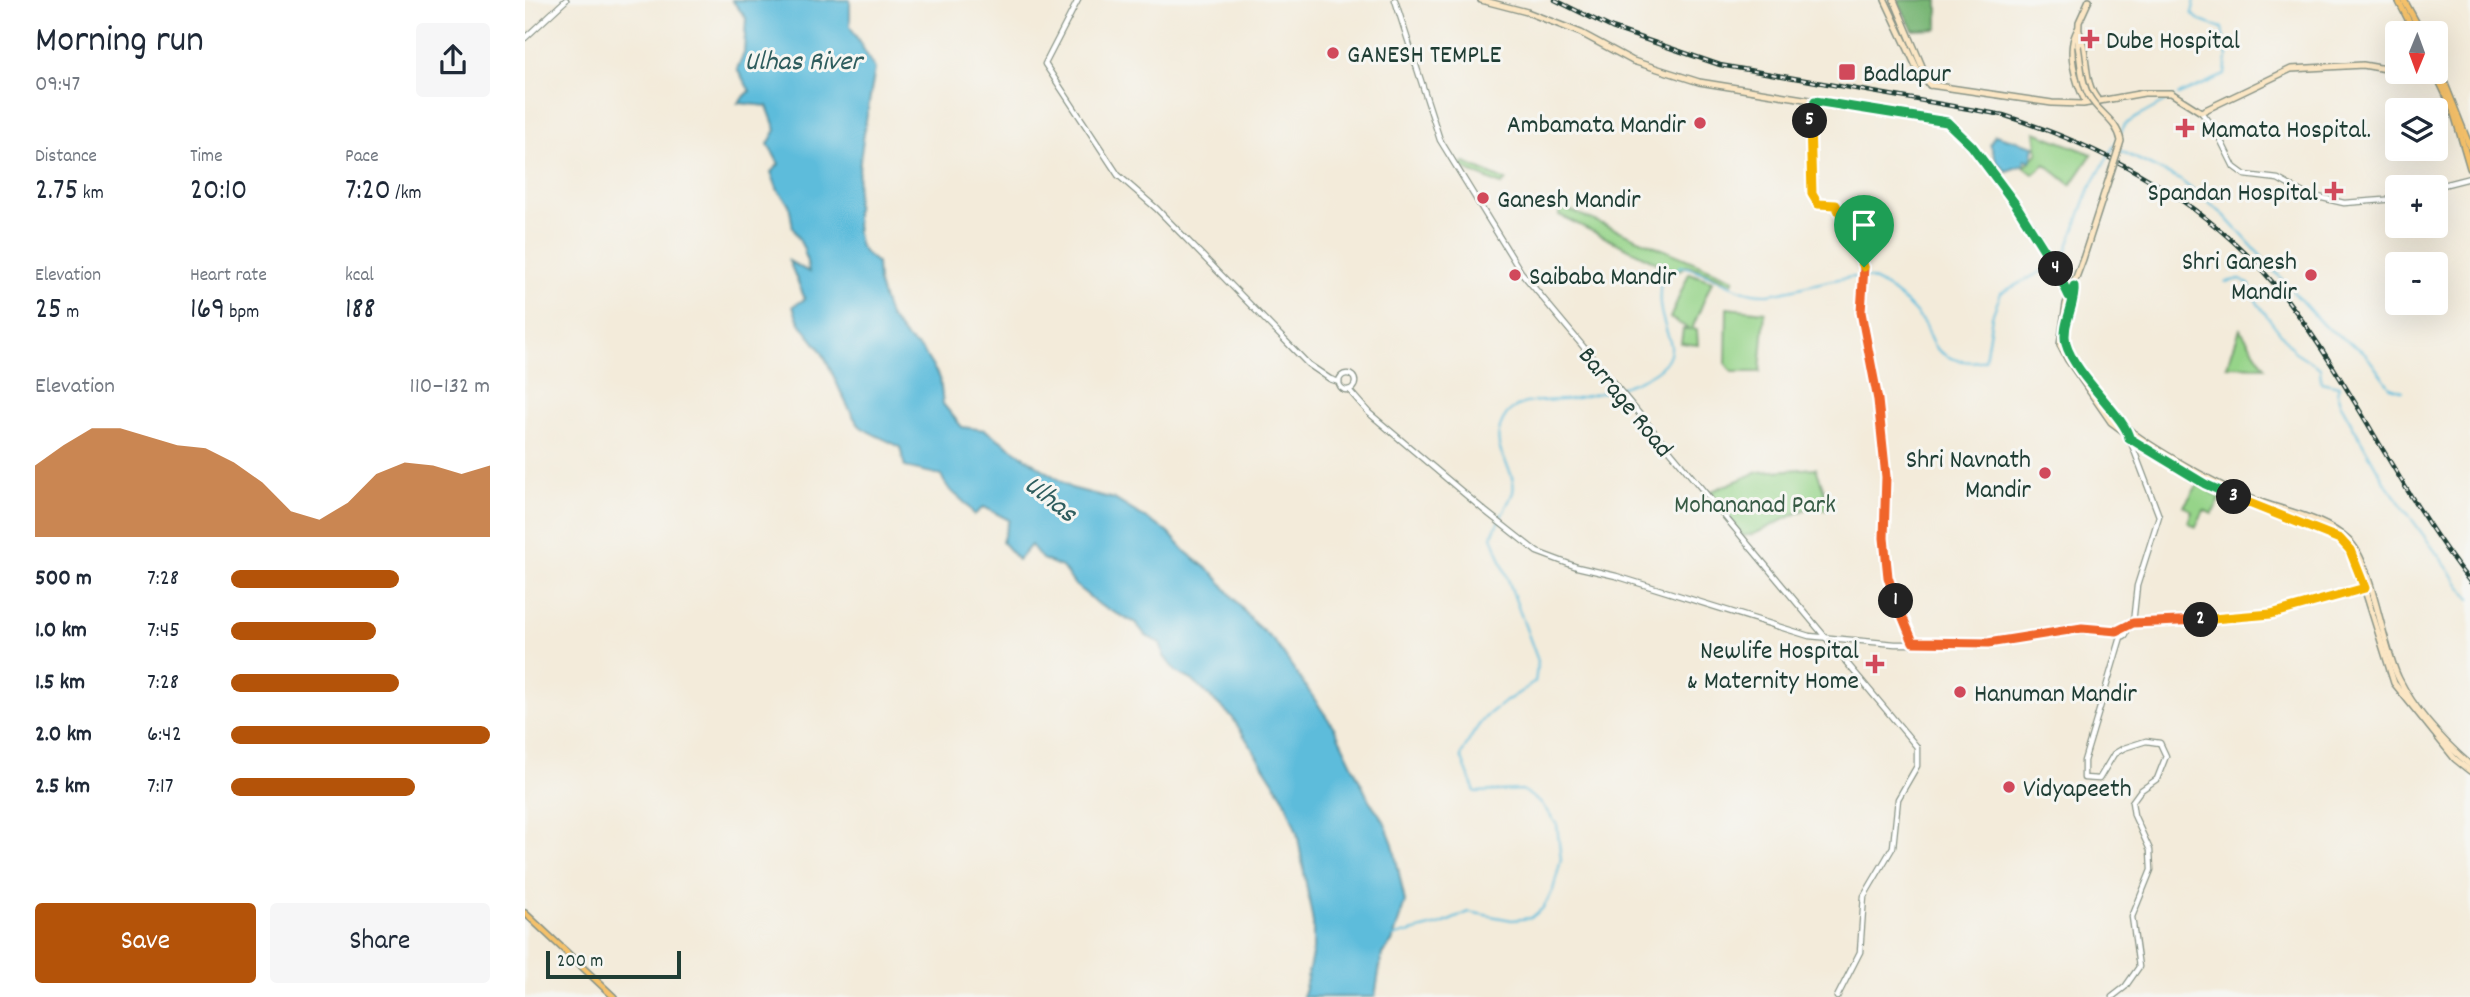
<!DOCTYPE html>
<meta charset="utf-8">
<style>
body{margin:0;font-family:Dekko,sans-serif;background:#f6f6f7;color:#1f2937;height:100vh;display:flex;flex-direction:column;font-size:26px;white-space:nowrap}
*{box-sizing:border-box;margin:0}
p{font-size:23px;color:#747a83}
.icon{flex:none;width:38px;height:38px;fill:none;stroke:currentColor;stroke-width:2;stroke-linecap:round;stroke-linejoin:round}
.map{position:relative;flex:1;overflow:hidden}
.panel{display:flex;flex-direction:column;background:#fff;width:525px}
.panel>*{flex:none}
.needle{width:46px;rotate:181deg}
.buttons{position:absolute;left:1860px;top:21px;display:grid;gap:14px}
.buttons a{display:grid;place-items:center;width:63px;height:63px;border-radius:7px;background:#fff;box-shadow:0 7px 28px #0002;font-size:35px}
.scale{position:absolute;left:21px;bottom:18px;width:135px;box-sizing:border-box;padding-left:7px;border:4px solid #1f3d34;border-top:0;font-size:19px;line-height:24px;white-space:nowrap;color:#1f3d34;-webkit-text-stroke:5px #f6f6f2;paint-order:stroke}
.pin{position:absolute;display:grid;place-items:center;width:60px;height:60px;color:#fff;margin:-72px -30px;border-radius:50% 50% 50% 0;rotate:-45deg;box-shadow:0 0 7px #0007}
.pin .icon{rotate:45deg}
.km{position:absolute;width:35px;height:35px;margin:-18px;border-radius:50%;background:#222;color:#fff;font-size:19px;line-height:35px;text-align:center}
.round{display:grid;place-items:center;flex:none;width:74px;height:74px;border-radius:7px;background:#f6f6f7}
.headline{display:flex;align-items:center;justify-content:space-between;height:119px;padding:0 35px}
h1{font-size:38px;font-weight:600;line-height:52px}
.metrics{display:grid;grid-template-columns:repeat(3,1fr);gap:10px;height:119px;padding:7px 35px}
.metrics div{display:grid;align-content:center}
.metrics b{font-size:30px;font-weight:600}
.metrics small{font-size:19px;font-weight:400}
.metrics p{font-size:19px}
.chart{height:196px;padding:14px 35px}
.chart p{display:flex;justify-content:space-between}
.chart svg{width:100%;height:126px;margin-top:7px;fill:#b45309;opacity:.7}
.primary-button{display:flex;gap:14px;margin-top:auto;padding:14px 35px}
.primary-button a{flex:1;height:80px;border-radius:7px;background:#b45309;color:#fff;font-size:28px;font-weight:600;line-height:80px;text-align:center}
.primary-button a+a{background:#f6f6f7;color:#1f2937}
ul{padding:0 35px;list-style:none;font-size:23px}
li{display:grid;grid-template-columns:112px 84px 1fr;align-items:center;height:52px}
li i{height:18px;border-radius:9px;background:#b45309}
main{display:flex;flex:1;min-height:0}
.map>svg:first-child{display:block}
</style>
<main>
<section class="panel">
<div class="headline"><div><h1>Morning run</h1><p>09:47</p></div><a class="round"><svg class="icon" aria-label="share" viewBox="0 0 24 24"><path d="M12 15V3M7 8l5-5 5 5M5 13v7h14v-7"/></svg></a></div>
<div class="metrics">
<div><p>Distance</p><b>2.75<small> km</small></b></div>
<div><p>Time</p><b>20:10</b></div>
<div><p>Pace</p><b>7:20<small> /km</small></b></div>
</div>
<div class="metrics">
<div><p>Elevation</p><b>25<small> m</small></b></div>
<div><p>Heart rate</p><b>169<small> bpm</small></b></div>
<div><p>kcal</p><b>188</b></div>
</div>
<div class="chart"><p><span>Elevation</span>110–132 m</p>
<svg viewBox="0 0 160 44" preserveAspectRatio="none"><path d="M0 44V19L10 12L20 6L30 6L40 9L50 12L60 13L70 18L80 25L90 35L100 38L110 32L120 22L130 18L140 19L150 22L160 19V44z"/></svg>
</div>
<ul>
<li><b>500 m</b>7:28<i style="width:65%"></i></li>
<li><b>1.0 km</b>7:45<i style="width:56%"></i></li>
<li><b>1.5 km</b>7:28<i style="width:65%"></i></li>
<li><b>2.0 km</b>6:42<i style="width:100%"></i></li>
<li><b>2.5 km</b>7:17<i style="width:71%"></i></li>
</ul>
<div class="primary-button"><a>Save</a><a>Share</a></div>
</section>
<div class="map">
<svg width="1945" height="997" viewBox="0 0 1945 997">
<rect width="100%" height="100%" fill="#f6f6f2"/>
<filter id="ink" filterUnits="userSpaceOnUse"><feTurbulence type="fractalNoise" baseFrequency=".0143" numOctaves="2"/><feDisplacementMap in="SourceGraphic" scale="14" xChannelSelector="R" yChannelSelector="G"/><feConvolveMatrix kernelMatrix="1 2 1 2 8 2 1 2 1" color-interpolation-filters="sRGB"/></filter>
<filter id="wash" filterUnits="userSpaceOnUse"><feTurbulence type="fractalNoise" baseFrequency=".00686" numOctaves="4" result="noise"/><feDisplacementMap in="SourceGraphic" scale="28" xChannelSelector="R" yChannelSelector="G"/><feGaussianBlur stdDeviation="1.57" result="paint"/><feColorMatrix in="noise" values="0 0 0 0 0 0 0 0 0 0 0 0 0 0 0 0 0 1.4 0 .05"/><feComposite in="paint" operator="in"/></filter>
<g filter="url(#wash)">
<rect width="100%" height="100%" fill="#f3ebda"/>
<g fill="#96d489" stroke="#5a885e" stroke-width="2">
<polygon points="1510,132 1567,154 1546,185 1520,164 1508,174 1499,167 1513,153"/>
<polygon points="938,162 981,181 976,185 937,168"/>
<polygon points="1037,207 1209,279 1207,283 1163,265 1151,272 1034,215"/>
<polygon points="1164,273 1187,281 1167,329 1172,330 1173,345 1156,343 1158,329 1164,329 1145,318"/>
<polygon points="1202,308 1240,312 1235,372 1207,372 1201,364"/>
<polygon points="1715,329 1740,367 1702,366"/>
<polygon points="1291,468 1302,499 1301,510 1287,506 1229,534 1218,536 1182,493 1233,472"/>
<polygon points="1673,484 1696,498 1687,514 1679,510 1671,527 1663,522 1667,511 1659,506"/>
</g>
<polygon fill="#78b675" stroke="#4c7a54" stroke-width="2" points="1372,0 1413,0 1413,29 1388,30"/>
<g fill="#5dbcdb" stroke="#3e7c88" stroke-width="2">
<path d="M 207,0 L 325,0 L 325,26 L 350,69 C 344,104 321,218 336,248 C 339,253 347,259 352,263 L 353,282 L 364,316 L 382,339 L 397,350 L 415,378 L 418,404 L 437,427 L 460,430 L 546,488 L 589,499 L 643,532 L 661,552 L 689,574 L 728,622 L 750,642 L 810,729 L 844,800 L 859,821 L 868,844 L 880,902 L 867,942 L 857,954 L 850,997 L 778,997 L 788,950 L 788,923 L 772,832 L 759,798 L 707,717 L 667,680 L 651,672 L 639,656 L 635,643 L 621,636 L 611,623 L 576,606 L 550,585 L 537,567 L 517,559 L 506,545 L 493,560 L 477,542 L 484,520 L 459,507 L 449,515 C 439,496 424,496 416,475 L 380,467 L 375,447 C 363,440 347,435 336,427 C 326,419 308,373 301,360 C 291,338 274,330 268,306 L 280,299 L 264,261 L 284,272 L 279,249 L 268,228 L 264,204 L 253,191 L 246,172 L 254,164 L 243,144 L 251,130 L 242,106 L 213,103 L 225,91 L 212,69 L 219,53 L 221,18 Z"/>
<polygon points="1470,135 1509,146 1506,161 1500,159 1499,165 1481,171 1472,162 1465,144"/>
</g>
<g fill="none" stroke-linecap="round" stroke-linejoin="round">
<g stroke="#5dbcdb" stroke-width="2">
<polyline points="1653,95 1700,75 1702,57 1697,28 1675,21 1667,13 1670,0"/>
<polyline points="1596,132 1600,124 1648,97"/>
<polyline points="1596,151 1655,180 1699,215 1799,326 1839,352 1865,387 1878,391"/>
<polyline points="1700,282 1716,279 1724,284 1733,304 1769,351 1795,368 1796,382 1814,386 1812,393 1815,403 1859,481 1945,599"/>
<path d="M 867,937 L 917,924 L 944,912 L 987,920 L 1006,918 L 1018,908 L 1028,890 L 1036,860 L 1032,825 L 1016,803 L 997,790 L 950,792 L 936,756 C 959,708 969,711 1010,682 L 1013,661 L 967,536 C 970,526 987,497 988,492 C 993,467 962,452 978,420 C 991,395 1023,403 1046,399 C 1073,394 1143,381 1146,349 C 1147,343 1142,335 1141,329 C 1135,312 1133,299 1136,282 L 1156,266 C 1186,271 1210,295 1241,294 C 1267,293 1325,270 1346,279 C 1366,288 1387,306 1399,324 C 1403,331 1405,342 1411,348 C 1423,361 1444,364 1460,360 L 1467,316 L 1476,293 L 1538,260 L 1564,190 L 1594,137"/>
</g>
</g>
</g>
<g filter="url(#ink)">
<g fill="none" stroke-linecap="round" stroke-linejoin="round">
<g stroke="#899487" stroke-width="7">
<g id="tertiary">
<polyline points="553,0 520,64 593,175 632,209 783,364 805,379 814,382"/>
<polyline points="870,0 915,140 996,272 1392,747 1392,766 1373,799 1368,847 1339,896 1335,952 1312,997"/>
<polyline points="0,38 41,0"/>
<polyline points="1290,101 1285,118 1287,194 1293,204 1311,205 1339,266 1336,312 1353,400 1360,462 1359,538 1363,577 1387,642"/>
<polyline points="1676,112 1692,133 1709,167 1720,175 1753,179 1780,194 1819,203 1872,199"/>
<polyline points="1910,187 1945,178"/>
<circle cx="822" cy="382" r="8"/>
<polyline points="824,390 844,413 960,511 1012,552 1052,567 1091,576 1284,636 1370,644 1463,644 1557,628 1592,631"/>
<polyline points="1604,437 1634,516 1612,586 1608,623"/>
<circle cx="1597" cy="632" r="4.5"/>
<polyline points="1599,628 1608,623 1746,614 1840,588"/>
<polyline points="1587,997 1600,987 1614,967 1607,917 1626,870 1625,850 1609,815 1607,802 1615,791 1632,779 1641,756 1635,743 1621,741 1599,748 1589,754 1574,779 1559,778 1559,761 1596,637"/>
</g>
</g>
<g stroke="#899487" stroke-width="8">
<g id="secondary">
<path d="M 956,0 L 1002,12 L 1056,33 L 1108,61 L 1174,82 L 1422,122 C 1467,165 1520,236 1542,294 L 1548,297"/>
<polyline points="1360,0 1396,77 1405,85"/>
<polyline points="1369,0 1405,85"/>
<path d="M 1553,29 C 1540,50 1551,83 1561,103"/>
<path d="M 1553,29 C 1565,52 1556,82 1574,101"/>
<polyline points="1553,46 1554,22 1564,0"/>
<polyline points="1874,72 1906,77 1910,72"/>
<polyline points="1405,85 1527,103 1558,104 1619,93 1646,93 1676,112 1766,69 1838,65 1872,71"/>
<polyline points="1558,259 1541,304 1535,345 1543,360 1586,422 1629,454 1680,483 1815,539 1833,568 1869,683 1930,759 1945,771"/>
<path d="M 1549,286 C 1551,305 1536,323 1541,343 C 1546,367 1583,412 1602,428 C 1624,447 1699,489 1727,499 C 1758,511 1799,517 1824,541 C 1847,562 1857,646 1874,679 C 1890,711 1919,742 1945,765"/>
</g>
</g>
<g stroke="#899487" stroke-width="8">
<g id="primary">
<polyline points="1873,0 1890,33"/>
<polyline points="1879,0 1897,33"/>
<polyline points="1911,61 1945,147"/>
<polyline points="1910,72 1928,110 1945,168"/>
<polyline points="0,913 89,997"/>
</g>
</g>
<use href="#tertiary" stroke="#fff" stroke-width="4.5"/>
<use href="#secondary" stroke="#fbe6c4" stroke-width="5"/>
<use href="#primary" stroke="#f5c16b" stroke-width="5"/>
<g stroke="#1f3d34" stroke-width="4.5">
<path id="rail" d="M 1030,0 L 1087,28 L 1195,65 L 1478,115 C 1588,150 1691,208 1763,301 C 1830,390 1875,492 1945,582"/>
</g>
<use href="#rail" stroke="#f6f6f2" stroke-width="2" stroke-dasharray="5" stroke-linecap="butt"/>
<g stroke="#899487" stroke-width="8" stroke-linecap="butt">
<path id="secondary-bridge" d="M 1553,46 C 1556,62 1556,82 1564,96 C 1574,114 1592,120 1596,141 L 1558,259"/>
</g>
<use href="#secondary-bridge" stroke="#fbe6c4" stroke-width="5"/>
</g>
</g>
<g fill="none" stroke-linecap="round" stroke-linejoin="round" filter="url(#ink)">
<g stroke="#fff" stroke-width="14">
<polyline id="split-1" points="1339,267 1336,312 1353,400 1361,477 1359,538 1363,577 1371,601"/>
</g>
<g stroke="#fff" stroke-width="14">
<polyline id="split-2" points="1371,601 1388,642 1463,643 1557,628 1592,631 1608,623 1676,620"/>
</g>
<g stroke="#fff" stroke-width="14">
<polyline id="split-3" points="1676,620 1746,614 1840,588 1825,550 1815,539 1709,497"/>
</g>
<g stroke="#fff" stroke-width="14">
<path id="split-4" d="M 1531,269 L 1544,296 L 1549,286 C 1551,305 1536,324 1541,344 C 1549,374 1602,419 1604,438 L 1680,484 L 1709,497"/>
</g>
<g stroke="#fff" stroke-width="14">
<polyline id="split-5" points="1285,121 1290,101 1422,122 1447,146 1491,205 1531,269"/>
</g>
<g stroke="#fff" stroke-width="14">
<polyline id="split-6" points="1285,121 1287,194 1293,204 1311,205 1339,267"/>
</g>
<use href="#split-1" stroke="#f0652b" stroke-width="9"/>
<use href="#split-2" stroke="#f0652b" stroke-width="9"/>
<use href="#split-3" stroke="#f5b400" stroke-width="9"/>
<use href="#split-4" stroke="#22a559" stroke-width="9"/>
<use href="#split-5" stroke="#22a559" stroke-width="9"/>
<use href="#split-6" stroke="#f5b400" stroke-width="9"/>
</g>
<g fill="#d1495b" stroke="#f6f6f2" stroke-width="2.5">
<path d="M1561.5 28.5h7v7h7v7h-7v7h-7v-7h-7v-7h7z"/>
<circle cx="808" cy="53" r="7"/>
<rect x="1313" y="63" width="18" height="18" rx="3.5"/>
<circle cx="1175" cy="123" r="7"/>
<path d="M1656.5 117.5h7v7h7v7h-7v7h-7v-7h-7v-7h7z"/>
<path d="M1805.5 180.5h7v7h7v7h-7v7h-7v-7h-7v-7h7z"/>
<circle cx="958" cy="198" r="7"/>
<circle cx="990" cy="275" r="7"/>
<circle cx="1786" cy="275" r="7"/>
<circle cx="1520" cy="473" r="7"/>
<path d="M1346.5 653.5h7v7h7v7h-7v7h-7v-7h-7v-7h7z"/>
<circle cx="1435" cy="692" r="7"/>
<circle cx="1484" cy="787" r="7"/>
</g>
<g text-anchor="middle" stroke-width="6" stroke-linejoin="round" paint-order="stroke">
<g font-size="26" fill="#1f3d34" stroke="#f6f6f2" text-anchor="start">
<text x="1581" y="48">Dube Hospital</text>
<text x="822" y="62">GANESH TEMPLE</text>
<text x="1338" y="81">Badlapur</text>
<text x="1161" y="132" text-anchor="end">Ambamata Mandir</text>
<text x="1676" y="137">Mamata Hospital.</text>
<text x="1793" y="200" text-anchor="end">Spandan Hospital</text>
<text x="972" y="207">Ganesh Mandir</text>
<text x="1772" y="269" text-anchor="end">Shri Ganesh<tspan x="1772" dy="30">Mandir</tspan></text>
<text x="1004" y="284">Saibaba Mandir</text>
<text x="1506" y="467" text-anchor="end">Shri Navnath<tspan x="1506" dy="30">Mandir</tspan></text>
<text x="1334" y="658" text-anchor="end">Newlife Hospital<tspan x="1334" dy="30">&amp; Maternity Home</tspan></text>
<text x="1449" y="701">Hanuman Mandir</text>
<text x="1498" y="796">Vidyapeeth</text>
</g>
<g font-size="26" fill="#1f3d34" stroke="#f6f6f2">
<text transform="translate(1102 401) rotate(51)" y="9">Barrage Road</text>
</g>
<g font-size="26" fill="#375b45" stroke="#f6f6f2">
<text x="1230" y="512">Mohananad Park</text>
</g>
<g font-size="28" font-style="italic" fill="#2e5d5e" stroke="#f6f6f2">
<text x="278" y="69">Ulhas River</text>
<text transform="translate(527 497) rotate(38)" y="10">Ulhas</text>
</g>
</g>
</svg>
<div class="buttons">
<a><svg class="needle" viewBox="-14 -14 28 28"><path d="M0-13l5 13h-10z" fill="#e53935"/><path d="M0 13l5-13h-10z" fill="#747a83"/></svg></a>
<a><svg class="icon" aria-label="layers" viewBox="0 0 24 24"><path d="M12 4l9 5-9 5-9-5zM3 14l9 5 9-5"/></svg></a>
<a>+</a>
<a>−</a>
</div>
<div class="scale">200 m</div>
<div class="pin" style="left:1339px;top:267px;background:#1e9e55"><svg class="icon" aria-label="arrive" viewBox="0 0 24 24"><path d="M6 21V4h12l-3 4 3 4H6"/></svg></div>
<b class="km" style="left:1371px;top:601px">1</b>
<b class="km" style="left:1676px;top:620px">2</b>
<b class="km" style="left:1709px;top:497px">3</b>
<b class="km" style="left:1531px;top:269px">4</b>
<b class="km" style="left:1285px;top:121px">5</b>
</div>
</main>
